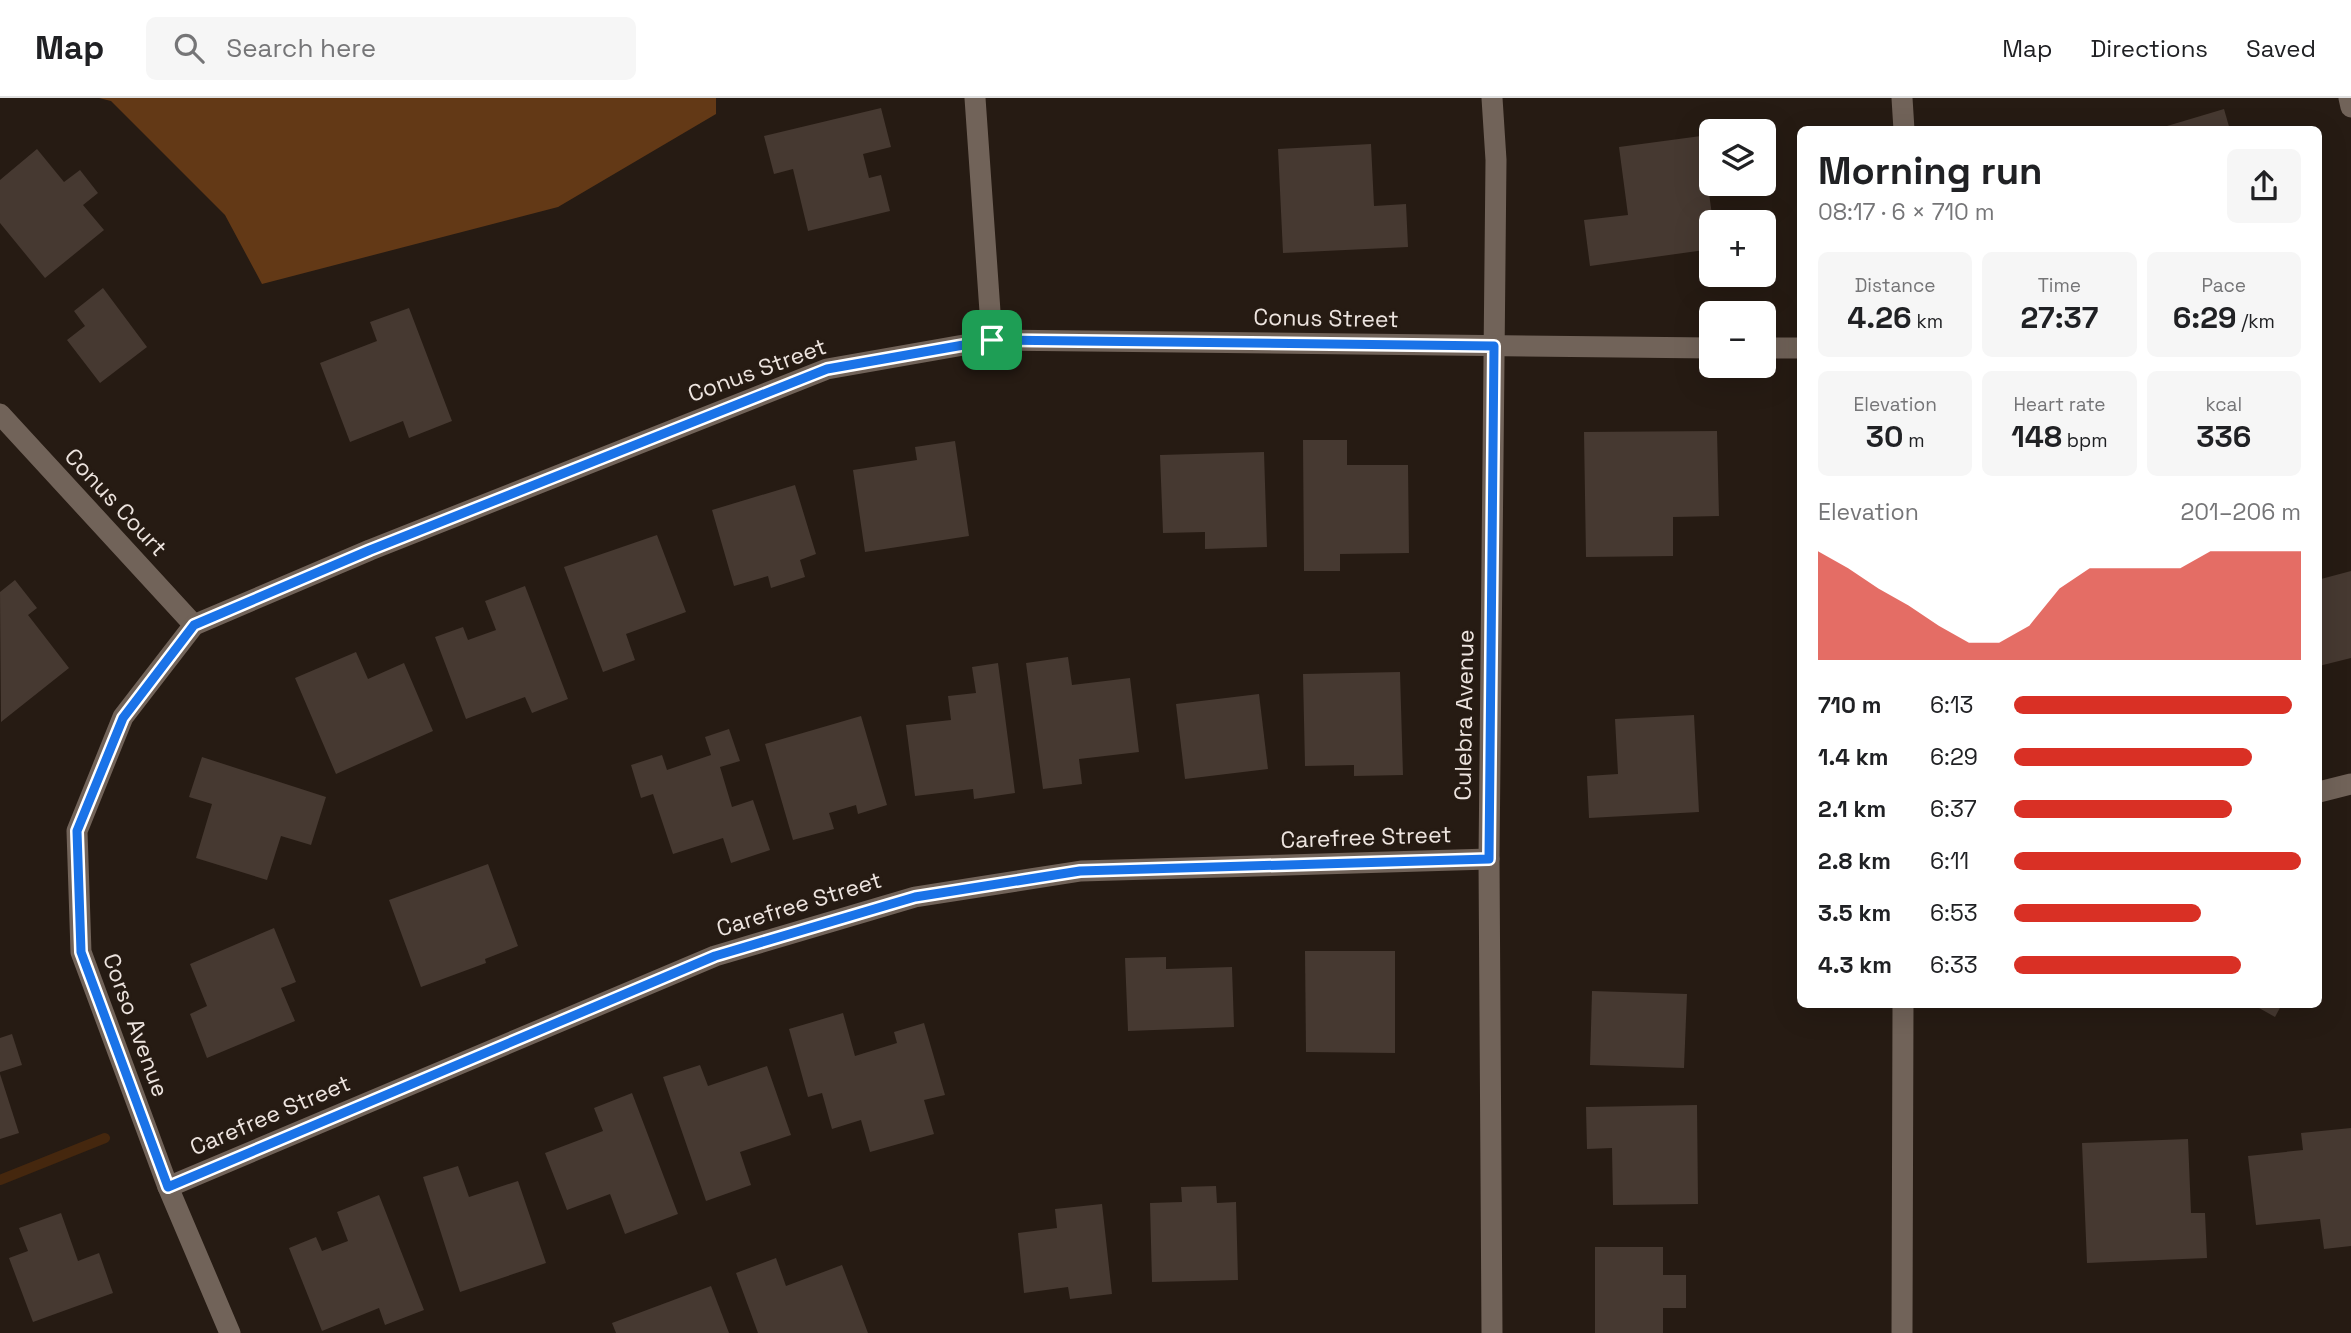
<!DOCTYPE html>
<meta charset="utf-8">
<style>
body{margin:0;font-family:"Space Grotesk",sans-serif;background:#f6f6f6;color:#202124;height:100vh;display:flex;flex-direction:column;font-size:26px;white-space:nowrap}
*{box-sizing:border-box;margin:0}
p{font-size:23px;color:#757577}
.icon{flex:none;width:38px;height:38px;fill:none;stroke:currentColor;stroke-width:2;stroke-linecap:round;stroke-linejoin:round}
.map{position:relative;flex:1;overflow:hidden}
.sheet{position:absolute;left:1797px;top:28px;width:525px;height:882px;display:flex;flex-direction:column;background:#fff;border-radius:10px;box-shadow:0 7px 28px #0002}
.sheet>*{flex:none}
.buttons{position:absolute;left:1699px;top:21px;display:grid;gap:14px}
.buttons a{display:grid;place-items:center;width:77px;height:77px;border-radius:10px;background:#fff;box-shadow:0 7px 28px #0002;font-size:35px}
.pin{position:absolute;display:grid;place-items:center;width:60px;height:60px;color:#fff;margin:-30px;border-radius:14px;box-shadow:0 4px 10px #0006}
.round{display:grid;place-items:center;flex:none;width:74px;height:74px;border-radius:10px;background:#f6f6f6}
.overview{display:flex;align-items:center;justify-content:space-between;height:119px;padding:0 21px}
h1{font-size:38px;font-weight:700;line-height:52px}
.metrics{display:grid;grid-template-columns:repeat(3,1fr);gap:10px;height:119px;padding:7px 21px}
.metrics div{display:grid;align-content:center;border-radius:10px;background:#f6f6f6;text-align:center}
.metrics b{font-size:30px;font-weight:700}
.metrics small{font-size:19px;font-weight:400}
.metrics p{font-size:19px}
.chart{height:196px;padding:14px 21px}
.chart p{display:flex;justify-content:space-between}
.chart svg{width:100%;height:126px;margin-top:7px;fill:#d93025;opacity:.7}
ul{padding:0 21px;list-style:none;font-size:23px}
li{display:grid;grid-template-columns:112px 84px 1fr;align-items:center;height:52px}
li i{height:18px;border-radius:9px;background:#d93025}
header{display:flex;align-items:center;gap:42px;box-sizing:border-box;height:98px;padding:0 35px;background:#fff;border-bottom:2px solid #e0e0e0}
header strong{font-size:33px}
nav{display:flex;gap:38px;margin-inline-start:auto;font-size:24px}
.search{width:490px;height:63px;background:#f6f6f6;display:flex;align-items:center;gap:18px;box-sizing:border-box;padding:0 24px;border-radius:10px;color:#757577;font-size:26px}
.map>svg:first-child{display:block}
</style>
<header>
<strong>Map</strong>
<div class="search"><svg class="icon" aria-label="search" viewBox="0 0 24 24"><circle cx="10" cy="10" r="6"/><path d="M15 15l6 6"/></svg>Search here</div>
<nav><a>Map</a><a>Directions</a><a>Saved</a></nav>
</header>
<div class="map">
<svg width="2351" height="1235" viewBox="0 0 2351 1235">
<rect width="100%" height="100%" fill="#261b13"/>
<polygon fill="#633916" points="99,0 716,0 716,16 558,109 262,186 225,117 111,3"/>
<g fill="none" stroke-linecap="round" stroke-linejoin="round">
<polyline stroke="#45270e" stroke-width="10" points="0,1082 105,1040"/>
</g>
<g fill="#463931">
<polygon points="881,10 891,49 863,56 869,80 881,77 890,113 808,133 793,71 774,76 764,38"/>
<polygon points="2224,11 2230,32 2157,32 2157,31"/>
<polygon points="1701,38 1713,124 1712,151 1590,168 1584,122 1628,117 1619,49"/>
<polygon points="1371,46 1374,108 1406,106 1408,149 1283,155 1278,51"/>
<polygon points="37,51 64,84 80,72 98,95 83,107 104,132 45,180 0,125 0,82"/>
<polygon points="103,190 147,249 100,285 67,242 85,228 74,213"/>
<polygon points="409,210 452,323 409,340 403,323 350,344 320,265 377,243 370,224"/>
<polygon points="1717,333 1719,418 1673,419 1673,458 1586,459 1584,334"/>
<polygon points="1303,342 1347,342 1347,367 1408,367 1409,455 1340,456 1340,473 1304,473"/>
<polygon points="955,343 969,438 865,454 853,372 917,362 915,349"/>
<polygon points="1264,354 1267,449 1205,451 1205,434 1163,435 1160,357"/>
<polygon points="795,387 816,456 800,462 805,479 771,490 768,478 734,488 712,412"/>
<polygon points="657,437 686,514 626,536 635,562 603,574 564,469"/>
<polygon points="2351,473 2351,560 2319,568 2319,476 2321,481"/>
<polygon points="15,482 37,510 28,517 69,570 1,624 0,494"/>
<polygon points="525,488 568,601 532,615 525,599 466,621 435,539 463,529 468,542 496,532 485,503"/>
<polygon points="356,554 368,581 404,565 433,633 336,676 295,580"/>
<polygon points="1068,559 1072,587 1130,580 1139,654 1079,661 1082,686 1043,691 1026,565"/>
<polygon points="998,565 1015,695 974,701 973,691 915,698 906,627 951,622 948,598 976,595 972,569"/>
<polygon points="1400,574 1403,677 1354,678 1354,667 1305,668 1303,576"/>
<polygon points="1259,596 1268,671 1185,681 1176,606"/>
<polygon points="1694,617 1699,714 1589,720 1587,678 1618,676 1615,621"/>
<polygon points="861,618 887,707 858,716 856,707 829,715 834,731 793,742 765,646"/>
<polygon points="729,631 740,663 720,669 732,709 753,702 770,752 731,765 723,740 673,756 653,696 641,700 631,667 662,657 667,672 711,657 705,639"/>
<polygon points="202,659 326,699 311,747 281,738 267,782 196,760 212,706 189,699"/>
<polygon points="488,766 518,848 485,861 486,865 421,889 389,802"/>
<polygon points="274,830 296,884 281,890 295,923 207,960 190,916 207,908 190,866"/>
<polygon points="1305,853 1395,853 1395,955 1306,954"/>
<polygon points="1166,859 1166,871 1232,869 1234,929 1128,933 1125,860"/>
<polygon points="1592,893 1687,896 1684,970 1590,967"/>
<polygon points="2252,906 2282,906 2275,919"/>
<polygon points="843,915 855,958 897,945 894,934 924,925 945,997 924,1002 934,1036 870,1054 861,1022 832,1031 822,995 808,999 789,931"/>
<polygon points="12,936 22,967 0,974 0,940"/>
<polygon points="700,967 708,988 767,968 791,1037 740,1054 751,1087 706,1103 663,979"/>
<polygon points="0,976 19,1035 0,1041"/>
<polygon points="632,995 678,1116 625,1136 610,1096 567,1112 545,1055 603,1033 594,1010"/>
<polygon points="1697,1007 1698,1106 1613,1107 1612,1050 1587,1051 1586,1009"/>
<polygon points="2351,1030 2351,1148 2324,1151 2320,1121 2256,1127 2248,1058 2303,1052 2301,1035"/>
<polygon points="2188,1041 2191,1115 2205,1115 2207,1160 2087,1165 2082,1045"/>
<polygon points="458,1068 469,1099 518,1083 546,1165 460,1194 423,1079"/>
<polygon points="1216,1088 1217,1105 1236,1104 1238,1182 1152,1184 1150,1105 1182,1104 1181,1089"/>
<polygon points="379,1097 424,1212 385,1227 379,1210 322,1233 289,1150 316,1139 322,1153 348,1143 337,1114"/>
<polygon points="1102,1106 1112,1196 1070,1201 1068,1189 1024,1195 1018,1135 1057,1130 1055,1111"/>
<polygon points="61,1115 78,1163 99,1155 113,1195 33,1224 9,1160 28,1153 19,1130"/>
<polygon points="1595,1149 1663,1149 1663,1177 1686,1177 1686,1210 1663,1210 1663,1235 1595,1235"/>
<polygon points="776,1160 786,1188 842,1167 868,1235 758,1235 736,1175"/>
<polygon points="711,1188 729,1235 616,1235 612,1225"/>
</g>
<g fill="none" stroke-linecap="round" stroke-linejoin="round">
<g stroke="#716359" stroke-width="21">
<polyline points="975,0 992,242"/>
<polyline points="1492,0 1496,62 1489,761 1492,1235"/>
<polyline points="2349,0 2351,9"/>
<polyline points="1764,250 1801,250"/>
<polyline points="0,316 194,527"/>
<polyline points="2319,694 2351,686"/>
<polyline points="168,1089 715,858 915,799 1081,773 1489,761"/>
<polyline points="230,1235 168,1089 81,854 77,733 123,619 194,527 370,452 827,271 992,242 1712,250"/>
</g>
<g stroke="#716359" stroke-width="21">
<polyline points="1902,0 1904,32"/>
<polyline points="1902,1235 1903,906"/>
</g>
</g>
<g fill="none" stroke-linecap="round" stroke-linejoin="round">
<g stroke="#fff" stroke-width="14">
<polygon id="route" points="992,242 1494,248 1489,761 1080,773 915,799 715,858 168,1089 81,854 77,733 123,620 194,527 370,452 827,271"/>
</g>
<use href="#route" stroke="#1a73e8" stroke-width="9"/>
</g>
<g text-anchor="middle" stroke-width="6" stroke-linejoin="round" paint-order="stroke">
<g font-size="23" fill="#ede4df" stroke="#261b13">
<text transform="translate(1326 220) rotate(1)" y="8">Conus Street</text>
<text transform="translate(757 272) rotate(-20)" y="8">Conus Street</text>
<text transform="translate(116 404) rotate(47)" y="8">Conus Court</text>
<text transform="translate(1464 617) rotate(-89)" y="8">Culebra Avenue</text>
<text transform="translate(1366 739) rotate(-2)" y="8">Carefree Street</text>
<text transform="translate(799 806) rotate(-17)" y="8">Carefree Street</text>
<text transform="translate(136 927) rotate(70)" y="8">Corso Avenue</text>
<text transform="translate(270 1017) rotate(-23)" y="8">Carefree Street</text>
</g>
</g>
</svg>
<div class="buttons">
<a><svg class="icon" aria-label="layers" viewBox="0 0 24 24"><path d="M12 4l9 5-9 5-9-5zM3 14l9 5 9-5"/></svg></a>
<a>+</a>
<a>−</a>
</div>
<div class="pin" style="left:992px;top:242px;background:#1e9e55"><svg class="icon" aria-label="arrive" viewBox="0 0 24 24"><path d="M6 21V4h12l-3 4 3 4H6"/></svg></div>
<section class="sheet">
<div class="overview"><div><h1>Morning run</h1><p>08:17 · 6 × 710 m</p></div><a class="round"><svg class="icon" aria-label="share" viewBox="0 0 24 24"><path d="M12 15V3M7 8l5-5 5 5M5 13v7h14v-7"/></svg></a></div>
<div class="metrics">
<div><p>Distance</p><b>4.26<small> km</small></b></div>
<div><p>Time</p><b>27:37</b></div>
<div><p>Pace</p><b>6:29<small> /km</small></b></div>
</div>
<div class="metrics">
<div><p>Elevation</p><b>30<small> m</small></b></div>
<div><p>Heart rate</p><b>148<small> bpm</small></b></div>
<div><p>kcal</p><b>336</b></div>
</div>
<div class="chart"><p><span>Elevation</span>201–206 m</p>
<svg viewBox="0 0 160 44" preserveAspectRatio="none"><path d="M0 44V6L10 12L20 19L30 25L40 32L50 38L60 38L70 32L80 19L90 12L100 12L110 12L120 12L130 6L140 6L150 6L160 6V44z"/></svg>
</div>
<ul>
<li><b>710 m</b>6:13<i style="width:97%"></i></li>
<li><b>1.4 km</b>6:29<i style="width:83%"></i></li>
<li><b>2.1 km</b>6:37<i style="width:76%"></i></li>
<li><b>2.8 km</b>6:11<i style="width:100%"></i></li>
<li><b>3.5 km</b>6:53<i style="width:65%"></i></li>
<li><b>4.3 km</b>6:33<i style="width:79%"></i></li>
</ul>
</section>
</div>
